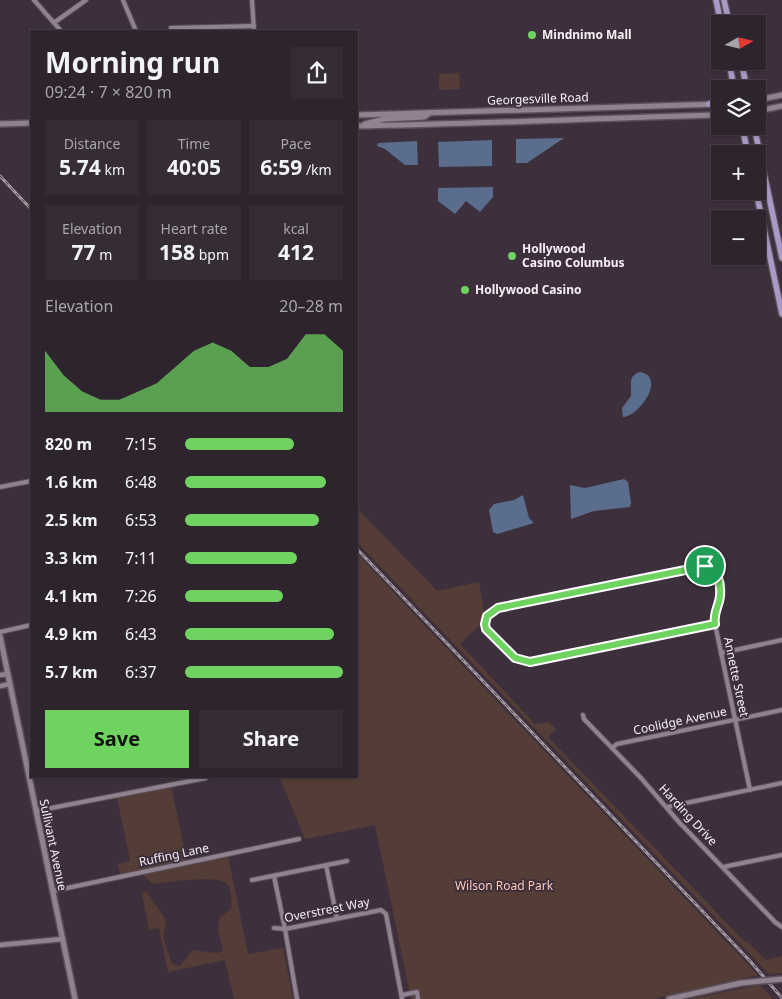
<!DOCTYPE html>
<meta charset="utf-8">
<style>
body{margin:0;font-family:"Noto Sans",sans-serif;background:#362c35;color:#f1f3f6;height:100vh;display:flex;flex-direction:column;font-size:19px;white-space:nowrap}
*{box-sizing:border-box;margin:0}
p{font-size:16px;color:#a7a4aa}
.icon{flex:none;width:28px;height:28px;fill:none;stroke:currentColor;stroke-width:2;stroke-linecap:round;stroke-linejoin:round}
.map{position:relative;flex:1;overflow:hidden}
.side{position:absolute;left:30px;top:30px;width:328px;height:748px;display:flex;flex-direction:column;background:#2e242d;border-radius:0px;box-shadow:0 1px 4px #0004,0 0 0 1px #494149}
.side>*{flex:none}
.needle{width:32px;rotate:82deg}
.controls{position:absolute;left:711px;top:15px;display:grid;gap:10px}
.controls a{display:grid;place-items:center;width:55px;height:55px;border-radius:0px;background:#2e242d;box-shadow:0 1px 4px #0004,0 0 0 1px #494149;font-size:25px}
.pin{position:absolute;display:grid;place-items:center;width:42px;height:42px;color:#fff;margin:-21px;border:2px solid #fff;border-radius:50%;box-shadow:0 1px 5px #0007}
.round{display:grid;place-items:center;flex:none;width:52px;height:52px;border-radius:0px;background:#362c35}
.headline{display:flex;align-items:center;justify-content:space-between;height:85px;padding:0 15px}
h1{font-size:28px;font-weight:700;line-height:38px}
.metrics{display:grid;grid-template-columns:repeat(3,1fr);gap:8px;height:85px;padding:5px 15px}
.metrics div{display:grid;align-content:center;border-radius:0px;background:#362c35;text-align:center}
.metrics b{font-size:21px;font-weight:700}
.metrics small{font-size:14px;font-weight:400}
.metrics p{font-size:14px}
.chart{height:140px;padding:10px 15px}
.chart p{display:flex;justify-content:space-between}
.chart svg{width:100%;height:90px;margin-top:5px;fill:#6fd360;opacity:.7}
.action{display:flex;gap:10px;margin-top:auto;padding:10px 15px}
.action a{flex:1;height:58px;border-radius:0px;background:#6fd360;color:#111;font-size:20px;font-weight:700;line-height:58px;text-align:center}
.action a+a{background:#362c35;color:#f1f3f6}
ul{padding:0 15px;list-style:none;font-size:16px}
li{display:grid;grid-template-columns:80px 60px 1fr;align-items:center;height:38px}
li i{height:12px;border-radius:6px;background:#6fd360}
.map>svg:first-child{display:block}
</style>
<div class="map">
<svg width="782" height="999" viewBox="0 0 782 999">
<rect width="100%" height="100%" fill="#3d303c"/>
<g fill="#543d36">
<polygon points="459,73 460,89 439,90 439,74"/>
<polygon points="356,507 437,591 479,582 484,610 481,624 460,644 535,724 549,722 556,729 548,737 743,940 749,943 766,960 782,956 782,973 769,974 356,541"/>
<polygon points="356,552 410,610 758,975 653,999 411,999 375,825 305,839 279,776 356,776"/>
<polygon points="171,786 187,861 120,874 118,864 130,861 117,797"/>
<path d="M 228,856 L 248,954 L 283,948 L 293,999 L 234,999 L 225,960 L 168,972 L 159,928 L 149,930 L 142,893 L 146,891 L 166,920 L 163,938 L 172,964 L 180,966 L 192,950 L 217,953 L 223,951 L 218,929 L 220,917 L 231,909 C 232,901 232,889 226,883 C 217,875 165,882 152,884 L 142,874 Z"/>
<polygon points="760,985 773,999 690,999"/>
</g>
<g fill="#5a6d8d">
<polygon points="564,138 527,163 516,163 516,139"/>
<polygon points="492,140 492,166 439,167 438,142"/>
<polygon points="417,141 418,165 405,165 385,149 377,146 378,143"/>
<polygon points="493,187 493,197 480,212 466,201 455,214 438,201 438,188"/>
<path d="M 640,372 C 667,377 639,417 623,417 L 622,408 L 631,396 C 632,385 627,376 640,372 Z"/>
<polygon points="624,479 628,482 631,503 630,507 594,511 571,519 570,485 585,488"/>
<polygon points="523,495 529,518 534,523 497,534 493,532 489,510 494,504 514,500"/>
</g>
<g fill="none" stroke-linecap="round" stroke-linejoin="round">
<g stroke="#5b4f5a" stroke-width="6">
<g id="minor">
<polyline points="34,0 61,31"/>
<polyline points="123,0 136,31"/>
<polyline points="252,0 254,31"/>
<polyline points="55,22 86,0"/>
<polyline points="171,28 254,26"/>
<polyline points="0,487 31,481"/>
<path d="M 715,624 L 530,662 L 519,660 L 508,653 L 486,629 L 485,624 L 487,616 L 498,608 L 705,566 L 714,569 C 728,590 712,604 715,624 L 750,790"/>
<polyline points="0,632 31,625"/>
<polyline points="721,653 782,640"/>
<polyline points="583,715 584,719 641,778 678,821 775,922 782,927"/>
<polyline points="612,748 617,744 782,710"/>
<polyline points="667,807 782,783"/>
<polyline points="36,811 206,778"/>
<polyline points="326,865 337,918"/>
<polyline points="723,867 782,855"/>
<polyline points="274,876 285,929 297,999"/>
<polyline points="252,880 347,861"/>
<polyline points="53,891 299,839"/>
<polyline points="274,928 285,929 381,910 386,914 402,999"/>
<polyline points="402,995 417,992 418,999"/>
</g>
</g>
<g stroke="#5b4f5a" stroke-width="7">
<g id="tertiary">
<polyline points="0,675 8,674"/>
<polyline points="0,686 10,684"/>
<polyline points="0,945 63,939"/>
</g>
</g>
<g stroke="#5b4f5a" stroke-width="8">
<g id="secondary">
<polyline points="758,100 782,95"/>
<polyline points="758,111 782,106"/>
<polyline points="356,115 720,104"/>
<polyline points="0,124 31,123"/>
<polyline points="365,124 384,119 424,117 430,113"/>
<path d="M 356,126 C 478,124 599,118 720,115"/>
<polyline points="0,636 75,999"/>
<polyline points="669,999 741,983"/>
</g>
</g>
<g stroke="#5b4f5a" stroke-width="8">
<g id="primary">
<polyline points="716,0 721,24"/>
<polyline points="724,0 728,18 731,24"/>
<polyline points="729,61 734,89"/>
<polyline points="741,61 747,89"/>
<polyline points="709,104 720,99"/>
<polyline points="742,126 748,154"/>
<polyline points="754,126 782,258"/>
<polyline points="756,191 782,314"/>
</g>
</g>
<use href="#minor" stroke="#918290" stroke-width="4"/>
<use href="#tertiary" stroke="#918290" stroke-width="4.5"/>
<use href="#secondary" stroke="#918290" stroke-width="5"/>
<use href="#primary" stroke="#a899c6" stroke-width="5.5"/>
<g stroke="#a499a3" stroke-width="3">
<g id="rail">
<polyline points="0,176 31,209"/>
<polyline points="356,548 750,961 782,998"/>
</g>
</g>
<use href="#rail" stroke="#3d303c" stroke-width="1" stroke-dasharray="4" stroke-linecap="butt"/>
<g stroke="#5b4f5a" stroke-width="8" stroke-linecap="butt">
<polyline id="secondary-bridge" points="741,983 782,979"/>
</g>
<use href="#secondary-bridge" stroke="#918290" stroke-width="5"/>
</g>
<g fill="none" stroke-linecap="round" stroke-linejoin="round">
<g stroke="#fff" stroke-width="10">
<path id="route" d="M 705,566 C 718,567 721,584 720,596 C 719,606 713,613 715,624 L 530,662 L 515,658 L 486,629 L 485,624 L 487,616 L 498,608 Z"/>
</g>
<use href="#route" stroke="#6fd360" stroke-width="6"/>
</g>
<g fill="#6fd360" stroke="#3d303c" stroke-width="2">
<circle cx="532" cy="35" r="5"/>
<circle cx="512" cy="256" r="5"/>
<circle cx="465" cy="290" r="5"/>
</g>
<g text-anchor="middle" stroke-width="4" stroke-linejoin="round" paint-order="stroke">
<g font-size="12" font-weight="bold" fill="#f6edf5" stroke="#3d303c" text-anchor="start">
<text x="542" y="39">Mindnimo Mall</text>
<text x="522" y="253">Hollywood<tspan x="522" dy="14">Casino Columbus</tspan></text>
<text x="475" y="294">Hollywood Casino</text>
</g>
<g font-size="12" fill="#f6edf5" stroke="#3d303c">
<text transform="translate(538 99) rotate(-2)" y="4">Georgesville Road</text>
<text transform="translate(736 677) rotate(78)" y="4">Annette Street</text>
<text transform="translate(680 721) rotate(-12)" y="4">Coolidge Avenue</text>
<text transform="translate(688 815) rotate(47)" y="4">Harding Drive</text>
<text transform="translate(53 845) rotate(78)" y="4">Sullivant Avenue</text>
<text transform="translate(174 855) rotate(-12)" y="4">Ruffing Lane</text>
<text transform="translate(327 910) rotate(-11)" y="4">Overstreet Way</text>
</g>
<g font-size="12" fill="#fec7b6" stroke="#3d303c">
<text x="504" y="890">Wilson Road Park</text>
</g>
</g>
</svg>
<div class="controls">
<a><svg class="needle" viewBox="-14 -14 28 28"><path d="M0-13l5 13h-10z" fill="#e53935"/><path d="M0 13l5-13h-10z" fill="#a7a4aa"/></svg></a>
<a><svg class="icon" aria-label="layers" viewBox="0 0 24 24"><path d="M12 4l9 5-9 5-9-5zM3 14l9 5 9-5"/></svg></a>
<a>+</a>
<a>−</a>
</div>
<div class="pin" style="left:705px;top:566px;background:#1e9e55"><svg class="icon" aria-label="arrive" viewBox="0 0 24 24"><path d="M6 21V4h12l-3 4 3 4H6"/></svg></div>
<section class="side">
<div class="headline"><div><h1>Morning run</h1><p>09:24 · 7 × 820 m</p></div><a class="round"><svg class="icon" aria-label="share" viewBox="0 0 24 24"><path d="M12 15V3M7 8l5-5 5 5M5 13v7h14v-7"/></svg></a></div>
<div class="metrics">
<div><p>Distance</p><b>5.74<small> km</small></b></div>
<div><p>Time</p><b>40:05</b></div>
<div><p>Pace</p><b>6:59<small> /km</small></b></div>
</div>
<div class="metrics">
<div><p>Elevation</p><b>77<small> m</small></b></div>
<div><p>Heart rate</p><b>158<small> bpm</small></b></div>
<div><p>kcal</p><b>412</b></div>
</div>
<div class="chart"><p><span>Elevation</span>20–28 m</p>
<svg viewBox="0 0 160 44" preserveAspectRatio="none"><path d="M0 44V14L10 26L20 34L30 38L40 38L50 34L60 30L70 22L80 14L90 10L100 14L110 22L120 22L130 18L140 6L150 6L160 14V44z"/></svg>
</div>
<ul>
<li><b>820 m</b>7:15<i style="width:69%"></i></li>
<li><b>1.6 km</b>6:48<i style="width:89%"></i></li>
<li><b>2.5 km</b>6:53<i style="width:85%"></i></li>
<li><b>3.3 km</b>7:11<i style="width:71%"></i></li>
<li><b>4.1 km</b>7:26<i style="width:62%"></i></li>
<li><b>4.9 km</b>6:43<i style="width:94%"></i></li>
<li><b>5.7 km</b>6:37<i style="width:100%"></i></li>
</ul>
<div class="action"><a>Save</a><a>Share</a></div>
</section>
</div>
